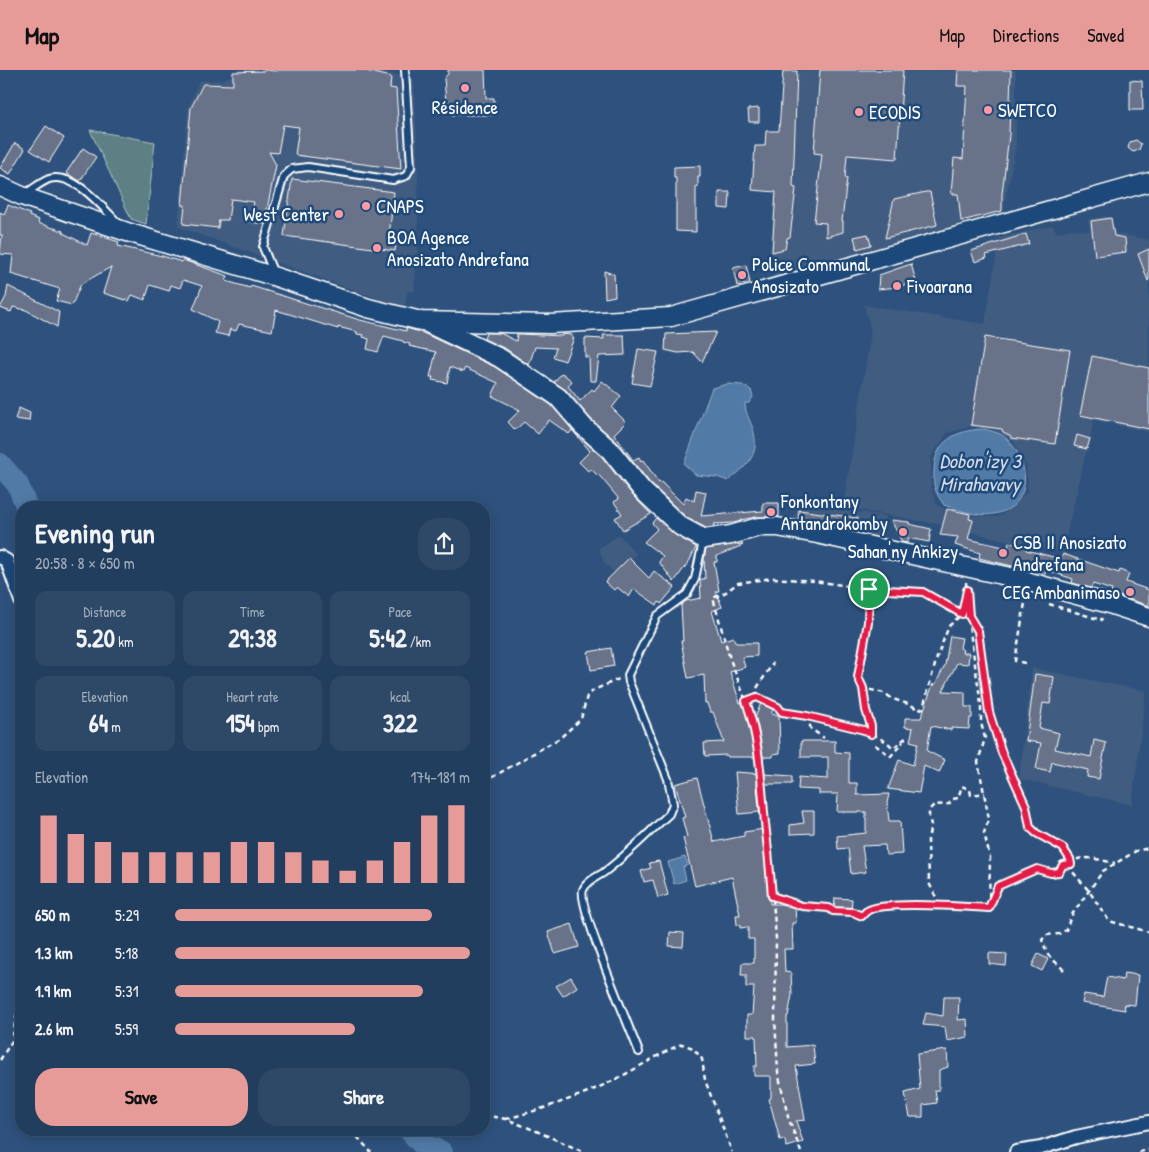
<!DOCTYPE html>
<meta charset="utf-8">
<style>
body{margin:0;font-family:"Patrick Hand",sans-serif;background:#2e4967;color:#f1f3f6;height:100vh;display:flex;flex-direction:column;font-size:19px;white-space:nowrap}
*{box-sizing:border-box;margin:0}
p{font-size:16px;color:#a2aebc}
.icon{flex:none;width:28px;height:28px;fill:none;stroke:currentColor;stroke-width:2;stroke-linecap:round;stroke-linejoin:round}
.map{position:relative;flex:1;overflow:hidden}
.side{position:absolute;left:15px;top:431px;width:475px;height:635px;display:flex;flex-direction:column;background:#223e5e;border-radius:20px;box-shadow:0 2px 12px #0003,0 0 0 1px #3f5773}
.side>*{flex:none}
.pin{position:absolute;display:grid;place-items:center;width:42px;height:42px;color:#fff;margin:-21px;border:2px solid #fff;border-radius:50%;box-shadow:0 1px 5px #0007}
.round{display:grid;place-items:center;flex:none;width:52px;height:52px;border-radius:20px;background:#2e4967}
.summary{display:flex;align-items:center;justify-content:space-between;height:85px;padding:0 20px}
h1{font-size:28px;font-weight:800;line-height:38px}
.metrics{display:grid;grid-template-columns:repeat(3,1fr);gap:8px;height:85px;padding:5px 20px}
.metrics div{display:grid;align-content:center;border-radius:12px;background:#2e4967;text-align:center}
.metrics b{font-size:25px;font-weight:800}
.metrics small{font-size:14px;font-weight:400}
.metrics p{font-size:14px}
.chart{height:140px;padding:10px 20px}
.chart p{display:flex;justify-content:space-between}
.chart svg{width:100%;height:90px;margin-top:5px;stroke:#e69b98;stroke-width:6}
.cta{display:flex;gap:10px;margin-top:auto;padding:10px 20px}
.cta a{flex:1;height:58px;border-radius:20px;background:#e69b98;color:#111;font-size:20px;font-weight:800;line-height:58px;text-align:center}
.cta a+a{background:#2e4967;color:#f1f3f6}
ul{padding:0 20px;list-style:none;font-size:16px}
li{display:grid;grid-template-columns:80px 60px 1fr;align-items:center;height:38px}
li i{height:12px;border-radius:6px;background:#e69b98}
header{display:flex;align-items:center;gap:30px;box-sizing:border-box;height:70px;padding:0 25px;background:#e69b98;color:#111}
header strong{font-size:24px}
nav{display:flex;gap:28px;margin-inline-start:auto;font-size:18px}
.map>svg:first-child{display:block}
</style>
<header>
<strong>Map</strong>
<nav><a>Map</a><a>Directions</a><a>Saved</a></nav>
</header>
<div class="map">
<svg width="1149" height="1082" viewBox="0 0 1149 1082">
<rect width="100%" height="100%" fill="#2e527d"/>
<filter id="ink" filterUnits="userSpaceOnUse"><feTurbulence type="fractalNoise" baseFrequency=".02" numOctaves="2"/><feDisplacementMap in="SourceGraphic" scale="10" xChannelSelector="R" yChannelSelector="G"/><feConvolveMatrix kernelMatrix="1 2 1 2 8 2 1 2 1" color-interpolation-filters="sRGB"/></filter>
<g filter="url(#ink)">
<g fill="#3f5c80">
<polygon points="236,0 375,0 414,9 418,96 418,176 414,222 408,221 404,238 178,157 188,38 199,11 221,10 229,7"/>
<polygon points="783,0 1016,0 1016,76 1003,142 774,211 770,184"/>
<polygon points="1109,146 1111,162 1149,170 1149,362 1094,350 1062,483 966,461 971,446 997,447 1005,443 1028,421 1026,395 1014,372 996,360 970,357 947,363 931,387 931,417 937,435 946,439 942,455 843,437 871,262 864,235 985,254 999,168 1053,155 1057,163 1071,159 1090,161 1088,149"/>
<polygon points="797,433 886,446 881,469 794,454"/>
<polygon points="619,465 636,484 618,506 604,493 599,478"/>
<polygon points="1032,598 1146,621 1132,735 1019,709"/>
</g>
<polygon fill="#5d8085" stroke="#aec0c2" points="90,60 155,72 146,154 131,149"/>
<g fill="#517aa6" stroke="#97afca">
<path d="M 728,314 L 742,315 L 751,320 L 753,327 L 749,333 L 745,333 C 745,344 752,353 754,363 C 760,387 744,398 728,411 L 717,407 L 696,405 L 684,394 L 712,318 Z"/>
<path d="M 984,359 C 990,361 997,362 1002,365 C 1031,386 1036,438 993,444 C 976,447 960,440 944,435 C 941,430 936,424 935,418 C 933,413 934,407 934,402 C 934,371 956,360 984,359 Z"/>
<polygon points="685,787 688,795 683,797 686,810 674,814 668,792"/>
</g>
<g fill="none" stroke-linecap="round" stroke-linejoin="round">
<g stroke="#517aa6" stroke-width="22">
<polyline points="0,394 18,415 27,438"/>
<polyline points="409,1060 421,1073 442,1082"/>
</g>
</g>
<g fill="#687288" stroke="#fff">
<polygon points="265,0 276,1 279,0 362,0 391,7 390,18 396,19 401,99 295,85 299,57 283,55 278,83 269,82 276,95 264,154 250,152 254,132 231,129 228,150 219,150 218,158 183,154 185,135 182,135 191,38 203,14 233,15 233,2 264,1"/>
<polygon points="448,0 485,0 486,28 494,28 494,45 452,45 451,33 446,33 444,8 448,4"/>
<polygon points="820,0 903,0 897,89 847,85 845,108 847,108 842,151 843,151 843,162 826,167 826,153 814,152 822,84 814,83"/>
<polygon points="958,0 1011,0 1009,65 1002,124 1002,141 961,151 958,124 951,124 954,88 963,89 967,16 957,16"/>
<polygon points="783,1 797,1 793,117 796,118 790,167 787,168 785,179 772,182 776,122 752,120 755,76 765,76 766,61 779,61"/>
<polygon points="1130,10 1142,11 1143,40 1130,40"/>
<polygon points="759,38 759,52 749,52 748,39"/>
<polygon points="46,56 64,68 49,92 30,80"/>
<polygon points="1136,70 1141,74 1139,80 1133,82 1128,78 1130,72"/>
<polygon points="15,73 25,79 10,104 0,98"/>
<polygon points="83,78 96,87 80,111 66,103"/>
<polygon points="700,96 700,107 698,107 698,117 696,117 696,162 676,161 676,108 674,108 674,97"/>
<polygon points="292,109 394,122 389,166 397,167 395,181 284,166"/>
<polygon points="719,122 730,122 729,139 719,138"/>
<polygon points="926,122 930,122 937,155 885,168 894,129"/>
<polygon points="8,135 30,144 29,146 39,150 38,153 63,161 63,163 87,175 91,163 119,172 118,176 162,186 182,192 183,190 228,206 226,211 250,218 251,216 360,250 406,261 406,258 423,263 495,297 551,335 575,363 602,387 634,427 651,444 623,460 615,448 622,444 614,432 619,429 598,404 597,405 591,399 588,401 579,392 590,381 572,360 569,364 549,350 538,364 524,352 515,360 508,352 520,340 492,326 498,313 465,298 463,302 450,297 447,313 432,310 433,307 430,307 436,282 409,276 410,274 403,272 403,271 384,266 378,282 367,279 369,269 363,267 364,265 357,264 357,262 338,257 338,259 276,240 272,261 239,254 236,261 230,259 228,266 215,263 218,252 193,239 202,216 183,210 180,218 171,215 169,221 150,215 145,230 132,225 129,231 103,223 111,197 81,214 72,235 56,231 60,219 11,204 13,185 0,184 2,165 0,165 0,142 4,144"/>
<polygon points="1111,148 1114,166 1125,168 1126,182 1095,186 1091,151"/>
<polygon points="868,164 871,175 857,179 854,167"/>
<polygon points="1026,164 1029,174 986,185 987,188 975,192 971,181"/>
<polygon points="1149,179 1149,210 1148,211 1138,184"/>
<polygon points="911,194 916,211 898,217 878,219 879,205"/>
<polygon points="746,195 750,213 737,216 733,198"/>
<polygon points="604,201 614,204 615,226 605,228"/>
<polygon points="8,216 59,242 57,257 26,240 13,237 11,242 0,238 6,227"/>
<polygon points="716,262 702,292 693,282 678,283 665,280 666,264"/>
<polygon points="486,263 500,263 516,271 517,264 520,264 562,266 562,264 572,265 572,268 574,268 565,291 553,287 556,278 535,277 529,295 506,279 484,269"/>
<polygon points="603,265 624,265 625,285 599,286 596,311 590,311 589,287 585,287 585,268 604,269"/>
<polygon points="985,267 1070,280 1055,374 1011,368 1011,366 1003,362 1002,359 971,355"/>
<polygon points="638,279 658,282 650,316 632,313"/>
<polygon points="1092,286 1149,298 1149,359 1080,345"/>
<polygon points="562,303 572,311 568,316 580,331 592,319 594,321 602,311 621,326 612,338 626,352 614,364 633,390 639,387 641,391 643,390 659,413 661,412 683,434 686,427 694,431 696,420 706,422 701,446 763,441 763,433 779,433 779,447 756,447 740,450 741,451 733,453 714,454 713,457 706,458 686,447 650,413 617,372 591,349 566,320 554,312"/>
<polygon points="19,338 30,343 29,351 15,349"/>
<polygon points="1077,365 1090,369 1087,379 1074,376"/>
<polygon points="947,439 970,444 969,449 973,450 968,469 1008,478 1009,472 1027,477 1026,480 1061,489 1063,484 1119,503 1120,500 1129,504 1126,512 1149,520 1149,536 1111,523 1112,520 1093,514 1091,518 1072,513 1073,509 1046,500 1045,504 979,488 980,483 955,475 958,467 940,465"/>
<polygon points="799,440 858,448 855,462 798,450"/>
<polygon points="656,448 675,465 696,477 690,490 674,512 659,492 663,486 644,472 657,459 652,453"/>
<polygon points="891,450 909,452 909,454 931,459 929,472 908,468 907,473 902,472"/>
<polygon points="737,474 743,475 717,486 717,492 714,492 719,521 716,521 722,537 712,541 721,571 733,567 736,573 757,573 757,586 742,587 745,597 730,602 740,633 744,632 753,653 761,633 774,638 771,644 779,645 780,683 773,684 773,687 728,687 727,685 705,686 704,673 724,672 713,642 710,642 707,633 705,633 704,605 688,608 681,571 683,571 681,535 686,531 701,528 700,509 705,509 704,488 706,479"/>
<polygon points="629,488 649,508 654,501 675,517 661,534 659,532 657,535 634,519 629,527 617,517 614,520 605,512"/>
<polygon points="950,566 962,568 960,578 963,580 962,583 969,583 968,594 957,593 943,621 965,622 965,637 972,637 972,648 970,648 969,659 951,658 951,660 931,656 927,681 945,690 939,703 924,696 919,723 888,719 899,690 913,695 918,673 910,671 913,658 905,657 905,648 921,648 933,614 935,615 945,595"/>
<polygon points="611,578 614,596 591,600 588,582"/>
<polygon points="1035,604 1054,607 1050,634 1043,633 1039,658 1059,663 1055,679 1091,687 1094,670 1106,673 1099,709 1087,707 1088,700 1052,692 1050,702 1036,699 1041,673 1026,671"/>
<polygon points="801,671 835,671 835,682 849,683 849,713 857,713 857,725 889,724 887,733 889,751 900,751 902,784 886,785 885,775 862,776 866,802 851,804 848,778 838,779 837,766 866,763 866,742 837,742 838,724 819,724 819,720 798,719 799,707 828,709 828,687 801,687"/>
<polygon points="735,702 792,706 792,714 757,714 760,742 739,744"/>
<polygon points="697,708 714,772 744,766 744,762 764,759 770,797 770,834 792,834 792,836 795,836 796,853 792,853 793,879 784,879 785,902 791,903 792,925 788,946 787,946 787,977 813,975 815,994 796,996 805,1050 796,1051 803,1072 787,1077 784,1069 780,1070 769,1029 771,1028 771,1007 770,1006 754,1006 754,996 757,996 756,966 747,966 747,945 752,945 754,917 746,917 746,905 741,905 742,893 754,893 754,869 748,869 748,857 740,858 740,855 737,855 736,845 740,845 732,807 695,816 683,768 687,767 682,748 685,747 675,714"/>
<polygon points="802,741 814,741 814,763 790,764 790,755 804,753"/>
<polygon points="659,791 668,825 658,828 653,810 644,812 641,801 651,798 649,793"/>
<polygon points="835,828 852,829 851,841 834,840"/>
<polygon points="572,854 579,877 555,884 548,862"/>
<polygon points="670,862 684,863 683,877 669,876"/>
<polygon points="989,883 1007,884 1006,896 989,894"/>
<polygon points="1038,884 1048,889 1042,901 1032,896"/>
<polygon points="1124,903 1138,905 1135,935 1124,934 1125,940 1082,933 1084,924 1103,927 1107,907 1123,910"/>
<polygon points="571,907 577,917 563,926 556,916"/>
<polygon points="944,927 959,927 958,950 967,949 968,967 947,971 945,957 923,955 926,943 943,946"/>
<polygon points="947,980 948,997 939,1000 939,1020 935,1020 937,1033 923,1035 923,1047 910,1047 905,1023 920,1019 917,984"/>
</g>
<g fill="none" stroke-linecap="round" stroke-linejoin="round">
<g stroke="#fff" stroke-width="10">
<g id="lane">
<path d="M 26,123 C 33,119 41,112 49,109 C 74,101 103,138 119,154"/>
<polyline points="274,204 263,177 284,106 292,99 308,97 393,110 406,106 411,97 405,0"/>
<path d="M 639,982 C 630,959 577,834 583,820 C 586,812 596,807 603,803 C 626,786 647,764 669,744 L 673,734 L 668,709 L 629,612 L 628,605 L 657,546 L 687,524 L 695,509 L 703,471"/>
</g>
</g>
<g stroke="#fff" stroke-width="16">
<g id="street">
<polyline points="0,487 7,491 21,531"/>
<polyline points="1016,1082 1041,1078 1076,1067 1149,1052"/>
</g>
</g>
<g stroke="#fff" stroke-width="21">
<g id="secondary">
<polyline points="0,116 22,126 127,162 276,207 368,238 421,251 550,254 671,247 1149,112"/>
<polyline points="429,254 500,288 558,327 583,356 610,380 642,420 680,456 704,469 731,465 759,457 777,457 817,464 1011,507 1106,533 1149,547"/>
</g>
</g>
<g stroke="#fff" stroke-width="2.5" stroke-dasharray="5 4" stroke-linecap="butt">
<polyline points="966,512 969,555 981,634 981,653 985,668 978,692 989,749 984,763 990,787 989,839"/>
<polyline points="869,519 868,552 858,607 863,618 884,623 893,629 911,635 919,640 923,638 938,584 949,556 962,544 966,524"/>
<polyline points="1049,534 1101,550 1102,548"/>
<polyline points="969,546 978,561 989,642 1002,683 1026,736 1030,757 1037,763 1063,778 1070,789 1072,801 1089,821 1109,851 1149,862"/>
<polyline points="1025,593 1015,591 1026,527 1027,528"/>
<polyline points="863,618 871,663"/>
<polyline points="757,627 757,618 773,593"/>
<polyline points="746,631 757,627 778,637 782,642 807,646 864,660 887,672 893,678 907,667"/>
<polyline points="807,646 811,659 824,668"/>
<polyline points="875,675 891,686 903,672"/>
<polyline points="484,712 560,668 581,649 587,626 594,620 621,608"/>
<path d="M 773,827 L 802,836 L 829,838 L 833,841 L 853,842 L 862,846 C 864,844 865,842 867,841 C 882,830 968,837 989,839"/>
<polyline points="938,835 936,827 929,813 928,770 931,755 929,747 929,740 934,735 949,734 953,729 958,728 962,716 970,720 971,725 985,723"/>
<path d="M 991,835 L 998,816 L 1037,799 L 1051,803 L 1059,801 L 1063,795 C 1071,794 1072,791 1078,789 C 1090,786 1103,791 1115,793"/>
<polyline points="1064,900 1048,885 1042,870 1046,865 1059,864 1066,860 1071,846 1103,801 1136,781 1149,778"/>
<polyline points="0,990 12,971 21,919"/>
<polyline points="484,1045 506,1049 534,1060 584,1082"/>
<path d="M 506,1049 C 543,1039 580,1027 614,1010 C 637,999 658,984 682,974 L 693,978 L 702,989 L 705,1010 L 732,1082"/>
<polyline points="351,1060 371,1082"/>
<polyline points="801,1082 788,1047 778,1002 775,949 776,869 769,777 758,677 754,652 730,589 713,528 726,522 738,513 773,508 814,511 869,519 923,522 962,544"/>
<polyline points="1139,1082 1149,1080"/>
</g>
<use href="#lane" stroke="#1f4a7a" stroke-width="6"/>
<use href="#street" stroke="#1f4a7a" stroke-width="12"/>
<use href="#secondary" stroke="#1f4a7a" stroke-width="18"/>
</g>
</g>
<g fill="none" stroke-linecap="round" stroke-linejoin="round" filter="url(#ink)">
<g stroke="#fff" stroke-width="10">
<path id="route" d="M 869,519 L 923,522 L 962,544 L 967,520 L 969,546 L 978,561 L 989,642 L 1002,683 L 1026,736 L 1030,757 L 1036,763 L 1063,778 L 1070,789 L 1071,794 L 1063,795 L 1059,802 L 1051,803 L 1037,799 L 998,816 L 989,838 C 968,837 882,830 867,841 C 865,842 864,844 862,846 L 853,842 L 833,841 L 829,838 L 802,836 L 772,826 C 770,802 768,778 765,753 C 761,712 760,671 746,631 L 757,627 L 778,637 L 782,642 L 807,646 L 864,660 L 871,664 L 871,656 L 866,640 L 863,618 L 858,607 L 868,552 Z"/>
</g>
<use href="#route" stroke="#e11d48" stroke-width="6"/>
</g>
<g fill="#ff9aa2" stroke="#1f4a7a" stroke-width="2">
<circle cx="465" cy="18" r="5"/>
<circle cx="988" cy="40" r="5"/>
<circle cx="859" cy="42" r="5"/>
<circle cx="366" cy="136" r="5"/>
<circle cx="339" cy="144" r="5"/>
<circle cx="377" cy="178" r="5"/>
<circle cx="742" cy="205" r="5"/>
<circle cx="897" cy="216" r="5"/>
<circle cx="771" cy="442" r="5"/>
<circle cx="903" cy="462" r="5"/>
<circle cx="1003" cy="483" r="5"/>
<circle cx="1130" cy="522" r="5"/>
</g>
<g text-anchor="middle" stroke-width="5" stroke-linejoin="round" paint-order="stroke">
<g font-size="19" fill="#fff" stroke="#1f4a7a" text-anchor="start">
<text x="465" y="44" text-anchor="middle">Résidence</text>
<text x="998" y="47">SWETCO</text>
<text x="869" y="49">ECODIS</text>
<text x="376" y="143">CNAPS</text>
<text x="329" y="151" text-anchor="end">West Center</text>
<text x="387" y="174">BOA Agence<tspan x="387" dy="22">Anosizato Andrefana</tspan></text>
<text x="752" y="201">Police Communal<tspan x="752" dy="22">Anosizato</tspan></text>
<text x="907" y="223">Fivoarana</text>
<text x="781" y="438">Fonkontany<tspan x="781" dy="22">Antandrokomby</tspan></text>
<text x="1013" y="479">CSB II Anosizato<tspan x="1013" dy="22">Andrefana</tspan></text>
<text x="903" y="488" text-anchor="middle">Sahan'ny Ankizy</text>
<text x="1120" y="529" text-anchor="end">CEG Ambanimaso</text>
</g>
<g font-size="20" font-style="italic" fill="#d4dee9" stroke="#1f4a7a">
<text x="980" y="398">Dobon'izy 3<tspan x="980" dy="23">Mirahavavy</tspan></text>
</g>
</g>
</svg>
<div class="pin" style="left:869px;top:519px;background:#1e9e55"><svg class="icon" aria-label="arrive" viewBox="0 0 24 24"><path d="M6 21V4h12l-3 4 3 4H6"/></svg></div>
<section class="side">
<div class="summary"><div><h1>Evening run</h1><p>20:58 · 8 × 650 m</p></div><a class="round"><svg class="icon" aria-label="share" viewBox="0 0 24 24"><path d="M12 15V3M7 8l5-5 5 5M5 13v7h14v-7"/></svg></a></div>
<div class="metrics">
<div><p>Distance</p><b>5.20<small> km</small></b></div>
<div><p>Time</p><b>29:38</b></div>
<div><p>Pace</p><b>5:42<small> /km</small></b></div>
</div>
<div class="metrics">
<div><p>Elevation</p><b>64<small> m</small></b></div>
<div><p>Heart rate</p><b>154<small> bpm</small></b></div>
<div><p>kcal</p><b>322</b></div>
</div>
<div class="chart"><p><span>Elevation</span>174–181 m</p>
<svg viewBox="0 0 160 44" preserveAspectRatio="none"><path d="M5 44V11M15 44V20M25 44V24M35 44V29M45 44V29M55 44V29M65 44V29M75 44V24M85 44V24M95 44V29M105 44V33M115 44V38M125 44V33M135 44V24M145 44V11M155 44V6"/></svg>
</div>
<ul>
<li><b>650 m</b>5:29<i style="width:87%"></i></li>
<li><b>1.3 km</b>5:18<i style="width:100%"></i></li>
<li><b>1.9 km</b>5:31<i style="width:84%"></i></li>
<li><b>2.6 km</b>5:59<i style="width:61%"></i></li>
</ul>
<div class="cta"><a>Save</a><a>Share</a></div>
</section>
</div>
